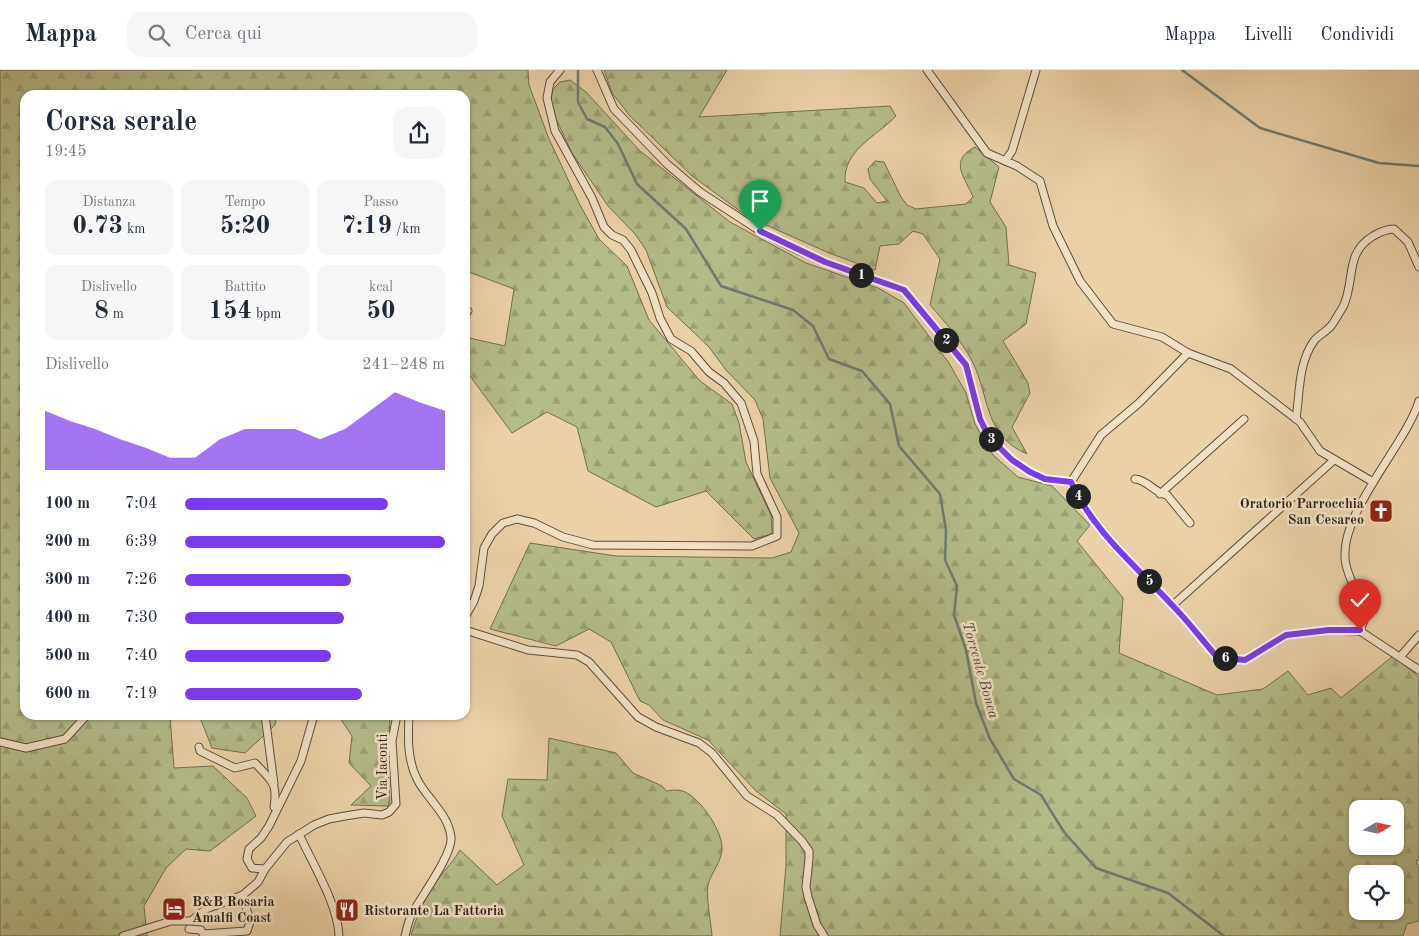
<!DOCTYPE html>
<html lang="it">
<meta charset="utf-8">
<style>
body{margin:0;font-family:"Old Standard TT",serif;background:#f6f6f7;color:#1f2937;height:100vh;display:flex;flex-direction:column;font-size:19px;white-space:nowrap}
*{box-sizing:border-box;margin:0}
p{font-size:16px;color:#747a83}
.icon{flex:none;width:28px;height:28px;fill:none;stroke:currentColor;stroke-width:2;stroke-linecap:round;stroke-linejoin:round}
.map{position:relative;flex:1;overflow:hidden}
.sheet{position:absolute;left:20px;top:20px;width:450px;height:630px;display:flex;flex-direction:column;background:#fff;border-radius:15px;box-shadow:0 1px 4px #0004}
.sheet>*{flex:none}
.needle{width:32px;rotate:81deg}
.fabs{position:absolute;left:1349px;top:730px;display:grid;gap:10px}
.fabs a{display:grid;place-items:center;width:55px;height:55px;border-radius:10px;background:#fff;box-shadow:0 1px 4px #0004;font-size:25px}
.pin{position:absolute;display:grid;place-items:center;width:42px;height:42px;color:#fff;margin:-51px -21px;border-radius:50% 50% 50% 0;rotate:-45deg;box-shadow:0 0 5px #0007}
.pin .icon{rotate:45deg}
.km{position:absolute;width:25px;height:25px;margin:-12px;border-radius:50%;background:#222;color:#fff;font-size:14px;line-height:25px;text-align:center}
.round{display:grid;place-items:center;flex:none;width:52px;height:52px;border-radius:15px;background:#f6f6f7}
.headline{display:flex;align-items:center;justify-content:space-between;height:85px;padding:0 25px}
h1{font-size:28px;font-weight:700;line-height:38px}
.figures{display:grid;grid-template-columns:repeat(3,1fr);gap:8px;height:85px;padding:5px 25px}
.figures div{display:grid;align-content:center;border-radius:12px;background:#f6f6f7;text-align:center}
.figures b{font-size:25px;font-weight:700}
.figures small{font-size:14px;font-weight:400}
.figures p{font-size:14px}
.chart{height:140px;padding:10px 25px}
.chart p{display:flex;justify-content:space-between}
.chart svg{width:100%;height:90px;margin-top:5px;fill:#7c3aed;opacity:.7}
ul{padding:0 25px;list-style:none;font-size:16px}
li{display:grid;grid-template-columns:80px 60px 1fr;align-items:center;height:38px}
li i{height:12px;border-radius:6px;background:#7c3aed}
header{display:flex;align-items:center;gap:30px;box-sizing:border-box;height:70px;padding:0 25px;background:#fff;border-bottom:1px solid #e0e1e3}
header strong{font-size:24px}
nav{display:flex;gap:28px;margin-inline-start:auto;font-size:18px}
.search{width:350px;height:45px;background:#f6f6f7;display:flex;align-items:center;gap:12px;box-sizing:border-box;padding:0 18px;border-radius:15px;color:#747a83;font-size:19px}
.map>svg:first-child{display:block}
</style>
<header>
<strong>Mappa</strong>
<div class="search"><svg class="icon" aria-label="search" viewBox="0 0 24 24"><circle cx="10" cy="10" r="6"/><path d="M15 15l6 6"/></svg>Cerca qui</div>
<nav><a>Mappa</a><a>Livelli</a><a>Condividi</a></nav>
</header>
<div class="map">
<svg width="1419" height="866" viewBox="0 0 1419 866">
<defs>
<pattern id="forest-firs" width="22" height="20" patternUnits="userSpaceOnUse" patternTransform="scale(1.25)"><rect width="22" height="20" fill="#b4bc8a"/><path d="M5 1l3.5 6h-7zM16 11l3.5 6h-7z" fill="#9ba176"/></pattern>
</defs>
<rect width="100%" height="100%" fill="#ecd1a8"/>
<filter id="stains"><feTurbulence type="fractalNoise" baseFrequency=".004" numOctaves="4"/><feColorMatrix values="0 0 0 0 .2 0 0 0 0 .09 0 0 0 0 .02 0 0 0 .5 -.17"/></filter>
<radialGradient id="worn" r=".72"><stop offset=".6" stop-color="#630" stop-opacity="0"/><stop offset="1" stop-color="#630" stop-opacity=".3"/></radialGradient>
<g fill="url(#forest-firs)" stroke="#707050" fill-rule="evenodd">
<polygon points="0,0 528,0 529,15 549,69 580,135 599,169 627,196 649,250 700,311 732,334 739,353 746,392 771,445 772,464 754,469 706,421 656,437 588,401 577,357 547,342 512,363 467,302 465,296 465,267 505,276 514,219 466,201 469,187 465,185 465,25 25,25 25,645 178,645 170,646 174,698 213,696 247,728 256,746 210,781 186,779 166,798 144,836 147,866 0,866"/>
<path d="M 604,0 L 727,0 L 699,47 L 890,36 L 896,46 C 877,66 843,80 845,112 L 864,118 L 877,133 L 887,131 L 870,109 L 868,99 L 875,91 L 884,92 L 901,127 L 907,135 L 916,139 L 966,134 L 973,127 C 965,107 948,91 975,77 L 999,97 L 990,132 L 1006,157 L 1009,195 L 1036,203 L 1026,254 L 1003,271 L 1028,313 L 1030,323 L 1012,357 L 1027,384 C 983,365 990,326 972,291 C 961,270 945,252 930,235 L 940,189 L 923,164 L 913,161 L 899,174 L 880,176 L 875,200 L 829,183 L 748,147 L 692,106 L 630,46 L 612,23 Z"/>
<path d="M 570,10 L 586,22 L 640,81 L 730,152 L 806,193 L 878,218 L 904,233 L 949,293 L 966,323 L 975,354 L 993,385 L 1018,407 L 1052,416 L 1090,455 L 1077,471 L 1123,528 L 1119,583 L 1217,625 L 1263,619 L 1288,601 L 1308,625 L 1331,618 L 1341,628 L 1393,586 L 1419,607 L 1419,790 L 1416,791 L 1419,799 L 1419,851 L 1407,854 L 1403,866 L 780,866 L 786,795 L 786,744 L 756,721 L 708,670 L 663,650 L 649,635 L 640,631 L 611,572 L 589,559 L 556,576 L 490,559 L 530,473 L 616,486 L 772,488 L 791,482 L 799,463 L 770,408 L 763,349 L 755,330 L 726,300 L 709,277 L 667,237 L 646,180 L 635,164 L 608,136 L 572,83 L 550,36 L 553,19 L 560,12 ZM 1358,739 L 1395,739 L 1395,776 L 1358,776 ZM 1358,804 L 1395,804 L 1395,841 L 1358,841 Z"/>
<polygon points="199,645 277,645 275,655 245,683 212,678"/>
<polygon points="338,645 390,645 388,701 390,731 388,736 351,735 371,716 349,693 352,666"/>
<path d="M 549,668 L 616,683 L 633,703 L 662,716 L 666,721 C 673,720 679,719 685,722 C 701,729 723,762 722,779 C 721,793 711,803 708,815 C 706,829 711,852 712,866 L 411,865 C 417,845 426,825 439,808 C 446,798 454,791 460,780 L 497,815 L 524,795 L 502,746 L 508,709 L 547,710 Z"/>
</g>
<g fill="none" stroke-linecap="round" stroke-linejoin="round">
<g stroke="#6e7b72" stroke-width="2.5">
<polyline points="578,0 578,32 587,49 605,57 618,74 637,114 686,159 721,216 793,240 813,256 829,289 862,301 890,334 899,376 940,424 946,460 945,490 957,516 954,545 966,580 976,633 990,669 1014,709 1041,725 1064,762 1096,798 1168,823 1224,866"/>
<polyline points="1182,0 1260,58 1379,93 1419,96"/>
</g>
<g stroke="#5d4e3a" stroke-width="9">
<g id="minor">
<polyline points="597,0 614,39 667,94 700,122 760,161 793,178 825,192 904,220 966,295 980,349 989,367 1012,390 1030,402 1045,409 1071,412"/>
<polyline points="927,0 987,83 1017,96 1040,111 1053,156 1080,211 1113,254 1162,267 1188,283 1231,299 1300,352 1320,381 1373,412"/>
<polyline points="1005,91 1012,81 1036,0"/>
<polyline points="465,240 468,241 465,245"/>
<path d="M 1296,349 C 1300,323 1298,293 1314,271 C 1318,265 1326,262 1331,256 C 1335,251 1339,243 1343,237 C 1356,209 1344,184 1373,166 C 1380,162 1386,159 1394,159 L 1408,172 L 1419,197"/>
<path d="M 1135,409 C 1148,410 1154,423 1167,425 L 1190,453"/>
<path d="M 1071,412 C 1094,461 1136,496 1172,535 C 1188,551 1202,570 1217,587 L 1245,590 L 1287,565 L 1329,560 L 1360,561"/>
<polyline points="1071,412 1101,365 1139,333 1188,283"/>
<polyline points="1160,424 1244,349"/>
<polyline points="1173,535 1334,390"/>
<polyline points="465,547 474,531 479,516 484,478 492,464 503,453 517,449 534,453 563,467 593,475 752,476 777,466 777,447 757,404 754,371 741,333 724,313 709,302 691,281 671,269 660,248 652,223 631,180 623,170 612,165 604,157 592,128 555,61 547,28 550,12 560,0"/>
<polyline points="465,560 528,580 577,585 589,592 638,647 656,657 699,673 712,683 747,726 777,745 802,771 809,781 809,789 806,817 808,827 817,855 824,866"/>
<path d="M 1360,561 L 1366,544 C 1359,529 1350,511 1346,495 C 1335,447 1405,377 1419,331"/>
<polyline points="1360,561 1419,600"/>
<polyline points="1400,587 1419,565"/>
<polyline points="265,645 274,714"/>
<polyline points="314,645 301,691 269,756 261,768 249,779 247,789 252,798 265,799 287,772 314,755 329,749 345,746 364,743 382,745 389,742 396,734 392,671 397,645"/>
<polyline points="0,672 26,678 65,669 87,645"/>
<path d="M 199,677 L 200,681 L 235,698 L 255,693 C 271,711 278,712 274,737"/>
<path d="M 299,764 C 312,793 338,834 339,866"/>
<polyline points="189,859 201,860 203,864 247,861 250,852 243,825"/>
<polyline points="123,866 171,851 191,851 206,839 243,825 258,812 265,799"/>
<path d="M 405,866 C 407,859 408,851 412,844 C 421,827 453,784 451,767 C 448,743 427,729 417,709 C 407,689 408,667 409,645"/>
</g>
</g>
<use href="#minor" stroke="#f3e1c6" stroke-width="7"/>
</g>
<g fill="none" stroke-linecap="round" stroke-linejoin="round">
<g stroke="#fff" stroke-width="10">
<path id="route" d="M 760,161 L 825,192 L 904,220 L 966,295 L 980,349 L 989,367 L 1012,390 L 1030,402 L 1045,409 L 1071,412 C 1093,461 1136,496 1172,535 C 1188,551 1202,570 1217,587 L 1245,590 L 1286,565 L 1329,560 L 1360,560"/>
</g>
<use href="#route" stroke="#7c3aed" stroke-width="6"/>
</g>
<defs>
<g id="church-square" transform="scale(1.25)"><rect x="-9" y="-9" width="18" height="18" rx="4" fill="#8f2418" stroke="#f3e1c6"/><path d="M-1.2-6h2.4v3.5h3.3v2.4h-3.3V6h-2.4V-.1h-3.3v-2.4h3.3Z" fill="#fff"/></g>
<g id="hotel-square" transform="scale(1.25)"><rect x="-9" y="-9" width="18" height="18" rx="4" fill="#8f2418" stroke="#f3e1c6"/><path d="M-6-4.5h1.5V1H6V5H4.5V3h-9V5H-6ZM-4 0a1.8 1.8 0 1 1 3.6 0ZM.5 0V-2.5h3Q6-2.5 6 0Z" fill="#fff"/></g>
<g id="restaurant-square" transform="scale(1.25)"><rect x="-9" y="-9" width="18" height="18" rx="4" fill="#8f2418" stroke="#f3e1c6"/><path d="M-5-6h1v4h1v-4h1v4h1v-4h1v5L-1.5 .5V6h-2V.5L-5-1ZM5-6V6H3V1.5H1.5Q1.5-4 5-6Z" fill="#fff"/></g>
</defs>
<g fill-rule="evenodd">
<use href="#church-square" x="1381" y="441"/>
<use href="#hotel-square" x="174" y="839"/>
<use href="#restaurant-square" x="347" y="840"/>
</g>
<g text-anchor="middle" stroke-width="5" stroke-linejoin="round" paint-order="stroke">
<g font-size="14" font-weight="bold" fill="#2d2316" stroke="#f3e1c6" text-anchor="start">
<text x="1364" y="438" text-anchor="end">Oratorio Parrocchia<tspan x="1364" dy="16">San Cesareo</tspan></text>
<text x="192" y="836">B&amp;B Rosaria<tspan x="192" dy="16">Amalfi Coast</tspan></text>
<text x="364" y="845">Ristorante La Fattoria</text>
</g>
<g font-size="14" fill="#2d2316" stroke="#f3e1c6">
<text transform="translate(382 697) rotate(-90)" y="5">Via Iaconti</text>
</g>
<g font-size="15" font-style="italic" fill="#48483c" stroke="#f3e1c6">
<text transform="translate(981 600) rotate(74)" y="5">Torrente Bonea</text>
</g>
</g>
<rect width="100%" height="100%" filter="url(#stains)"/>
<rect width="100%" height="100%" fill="url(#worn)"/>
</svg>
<div class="fabs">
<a><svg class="needle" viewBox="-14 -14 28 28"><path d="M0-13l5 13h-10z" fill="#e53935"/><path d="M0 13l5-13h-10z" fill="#747a83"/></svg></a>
<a><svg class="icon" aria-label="locate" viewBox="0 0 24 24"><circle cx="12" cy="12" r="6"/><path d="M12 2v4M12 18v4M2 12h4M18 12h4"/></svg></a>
</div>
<div class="pin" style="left:760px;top:161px;background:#1e9e55"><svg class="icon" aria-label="arrive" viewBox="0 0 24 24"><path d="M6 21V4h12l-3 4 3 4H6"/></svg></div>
<div class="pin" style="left:1360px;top:560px;background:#d93025"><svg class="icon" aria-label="check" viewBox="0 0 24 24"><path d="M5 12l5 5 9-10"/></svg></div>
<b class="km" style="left:861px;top:205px">1</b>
<b class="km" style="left:946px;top:270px">2</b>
<b class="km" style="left:991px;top:369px">3</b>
<b class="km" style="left:1078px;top:426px">4</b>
<b class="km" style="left:1149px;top:511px">5</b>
<b class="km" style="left:1225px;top:588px">6</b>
<section class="sheet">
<div class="headline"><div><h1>Corsa serale</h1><p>19:45</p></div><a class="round"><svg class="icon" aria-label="share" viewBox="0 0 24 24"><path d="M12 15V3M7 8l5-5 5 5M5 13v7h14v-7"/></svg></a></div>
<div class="figures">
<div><p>Distanza</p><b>0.73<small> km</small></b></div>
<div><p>Tempo</p><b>5:20</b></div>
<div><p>Passo</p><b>7:19<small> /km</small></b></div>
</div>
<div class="figures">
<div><p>Dislivello</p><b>8<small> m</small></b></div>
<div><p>Battito</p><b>154<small> bpm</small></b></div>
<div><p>kcal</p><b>50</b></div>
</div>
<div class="chart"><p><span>Dislivello</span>241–248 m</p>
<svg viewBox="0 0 160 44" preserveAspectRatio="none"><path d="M0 44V15L10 20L20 24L30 29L40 33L50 38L60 38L70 29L80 24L90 24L100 24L110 29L120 24L130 15L140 6L150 11L160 15V44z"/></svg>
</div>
<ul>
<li><b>100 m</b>7:04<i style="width:78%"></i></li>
<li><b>200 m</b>6:39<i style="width:100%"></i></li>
<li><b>300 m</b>7:26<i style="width:64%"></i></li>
<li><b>400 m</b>7:30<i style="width:61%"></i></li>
<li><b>500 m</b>7:40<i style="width:56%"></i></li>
<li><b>600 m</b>7:19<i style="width:68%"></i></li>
</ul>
</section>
</div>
